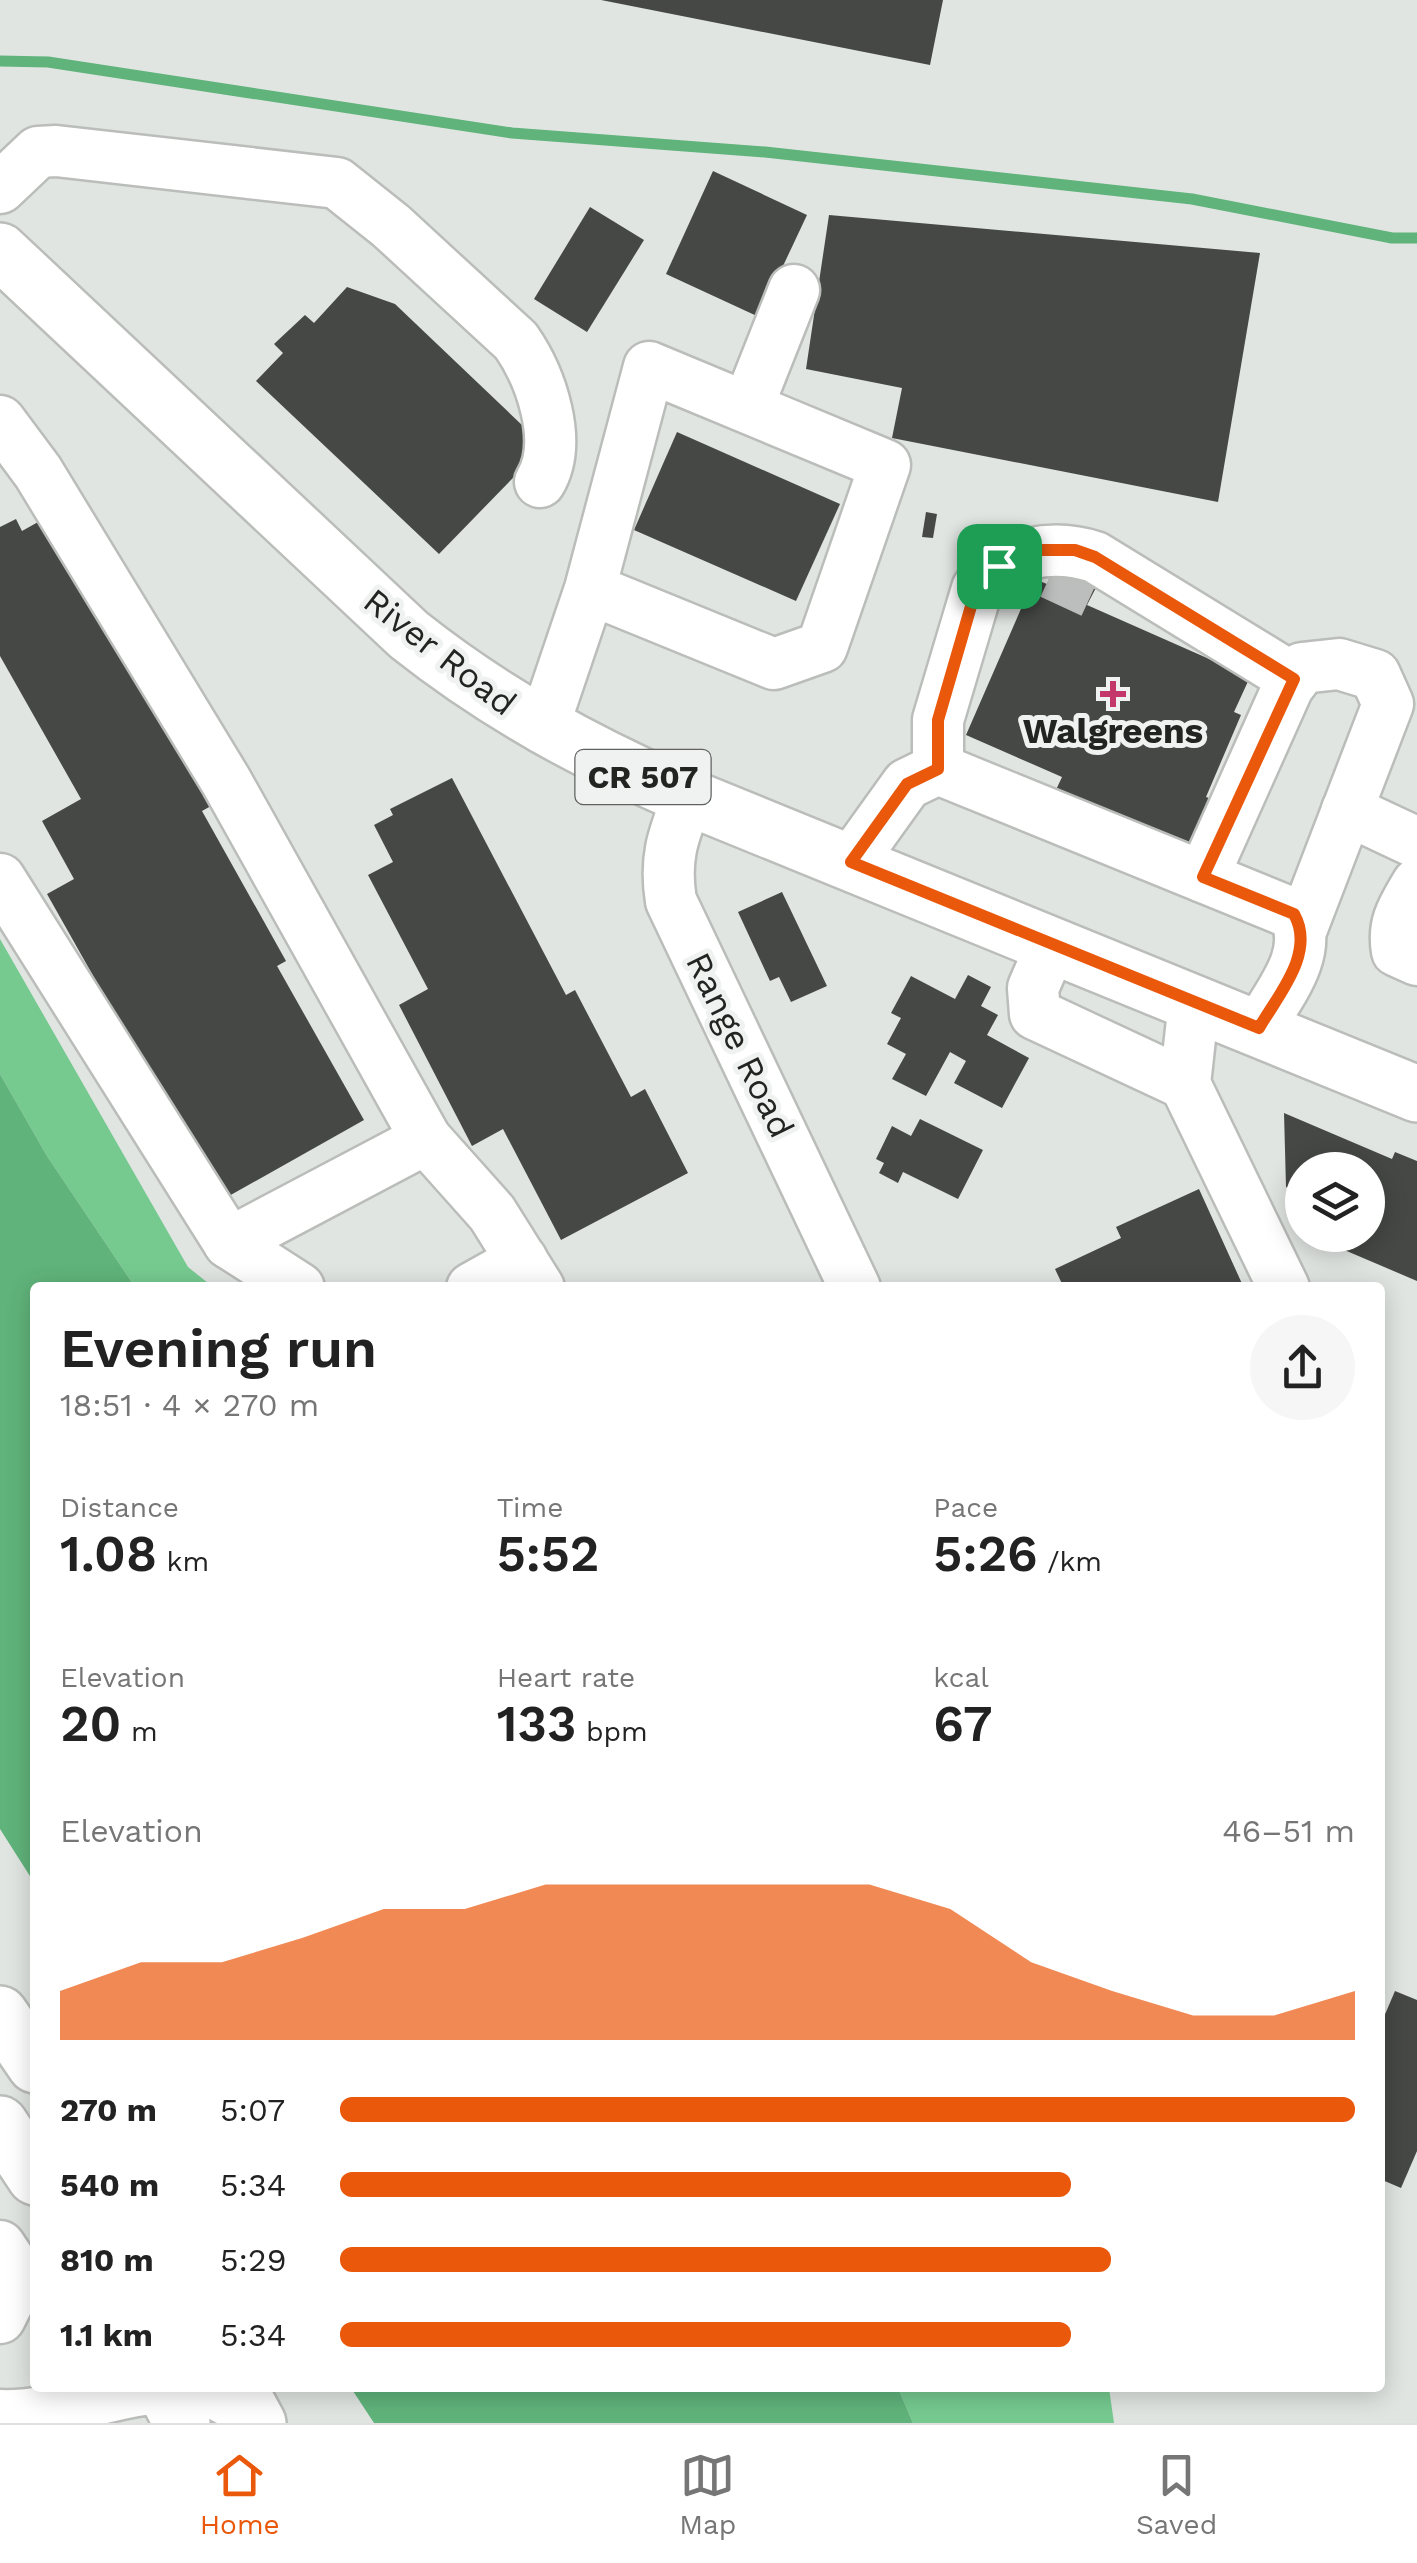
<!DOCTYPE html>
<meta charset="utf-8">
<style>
body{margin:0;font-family:"Work Sans",sans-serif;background:#f6f6f6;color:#222;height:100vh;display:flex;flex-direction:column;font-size:38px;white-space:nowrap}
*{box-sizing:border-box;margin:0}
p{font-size:32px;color:#767676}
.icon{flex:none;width:55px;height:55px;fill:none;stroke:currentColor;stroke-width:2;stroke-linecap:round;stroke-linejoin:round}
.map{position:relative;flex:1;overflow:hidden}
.sheet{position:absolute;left:30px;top:1282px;width:1355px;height:1110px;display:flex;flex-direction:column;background:#fff;border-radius:10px;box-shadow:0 5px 25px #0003}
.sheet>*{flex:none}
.tools{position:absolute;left:1285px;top:1152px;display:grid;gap:20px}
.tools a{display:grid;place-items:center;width:100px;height:100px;border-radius:50%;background:#fff;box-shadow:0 5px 25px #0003;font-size:50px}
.pin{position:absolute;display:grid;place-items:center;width:85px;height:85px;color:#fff;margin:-42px;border-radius:20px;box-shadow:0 5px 15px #0006}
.round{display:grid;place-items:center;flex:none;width:105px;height:105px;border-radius:52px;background:#f6f6f6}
.headline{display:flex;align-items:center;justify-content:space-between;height:170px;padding:0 30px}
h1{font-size:55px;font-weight:600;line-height:75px}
.metrics{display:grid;grid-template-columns:repeat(3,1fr);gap:15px;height:170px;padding:10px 30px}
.metrics div{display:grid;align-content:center}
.metrics b{font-size:50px;font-weight:600}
.metrics small{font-size:28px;font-weight:400}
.metrics p{font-size:28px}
.chart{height:280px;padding:20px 30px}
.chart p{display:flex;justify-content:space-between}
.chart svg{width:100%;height:180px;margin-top:10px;fill:#ea580c;opacity:.7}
ul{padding:0 30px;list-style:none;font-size:32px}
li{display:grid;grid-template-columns:160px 120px 1fr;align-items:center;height:75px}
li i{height:25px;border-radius:12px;background:#ea580c}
.dock{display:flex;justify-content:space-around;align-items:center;height:140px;border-top:2px solid #e0e0e0;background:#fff;font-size:28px;color:#767676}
.dock a{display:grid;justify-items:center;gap:5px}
.dock .active{color:#ea580c}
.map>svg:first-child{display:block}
</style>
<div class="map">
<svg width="1417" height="2423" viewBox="0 0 1417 2423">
<rect width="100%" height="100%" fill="#e1e5e2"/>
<g fill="#76ca90">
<polygon points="0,939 188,1267 213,1287 135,1287 47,1156 0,1074"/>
<polygon points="898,2388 1109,2388 1114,2423 913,2423"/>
</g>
<g fill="#60b37b">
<polygon points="0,1074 47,1156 135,1287 35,1288 35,1884 0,1829"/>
<polygon points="351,2388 898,2388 913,2423 374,2423"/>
</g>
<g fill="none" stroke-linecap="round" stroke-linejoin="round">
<polyline stroke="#60b37b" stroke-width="11" points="0,61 48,62 512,133 765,152 1192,199 1392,238 1417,238"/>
</g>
<g fill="#454845">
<polygon points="601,0 943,0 930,65"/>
<polygon points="713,171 807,215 759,317 666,274"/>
<polygon points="590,207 644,240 587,332 534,299"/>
<polygon points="829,215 1260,253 1218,502 892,438 902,388 806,369"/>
<polygon points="347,287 395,304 544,446 439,554 256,381 283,353 274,344 305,315 314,323"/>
<polygon points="677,432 840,504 796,601 634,530"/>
<polygon points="926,512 937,514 933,538 922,537"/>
<polygon points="47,517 211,806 202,811 286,961 277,966 364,1120 220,1201 47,894 74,879 42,821 81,799 0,656 0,527 16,519 22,531"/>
<polygon points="1055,565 1099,582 1087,605 1250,677 1234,712 1241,715 1206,797 1217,801 1194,853 1055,792 1062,777 966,735 1034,579 1047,584"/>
<polygon points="452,778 566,995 575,990 631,1097 645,1089 688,1173 561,1240 503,1129 472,1146 399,1005 428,989 368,875 393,862 374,825 393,815 390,809"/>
<polygon points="782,892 827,986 791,1002 779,977 770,981 738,912"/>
<polygon points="968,975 991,987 981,1006 998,1015 987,1035 1029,1058 1002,1108 954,1083 966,1061 950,1052 926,1096 892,1079 906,1054 887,1044 901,1018 891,1013 911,976 955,999"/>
<polygon points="1284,1113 1392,1159 1395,1152 1417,1161 1417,1281 1335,1246 1340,1235 1368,1235 1368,1170 1302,1170 1302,1194 1286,1187"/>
<polygon points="920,1119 983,1150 958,1199 903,1172 898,1183 879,1173 884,1163 876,1159 892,1126 911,1136"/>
<polygon points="1199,1189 1244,1288 1064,1288 1055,1269 1121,1238 1116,1227"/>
<polygon points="1395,1991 1417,2000 1417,2151 1401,2188 1380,2179 1380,2026"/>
</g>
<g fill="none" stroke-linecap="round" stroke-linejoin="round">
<polyline stroke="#bbbebc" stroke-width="50" stroke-dasharray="50 25" stroke-linecap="butt" points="1051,574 1092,593"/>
<g stroke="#babdba" stroke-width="55">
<g id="minor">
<path d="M 0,188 L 38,152 L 56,151 L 337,183 L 391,226 L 516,341 C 541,377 564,442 540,482"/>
<polyline points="748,406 794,290"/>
<polyline points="0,421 38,472 226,781 426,1139 492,1213 539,1288"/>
<polyline points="543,728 590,589 649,367 885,465 822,647 774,664 590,589"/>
<path d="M 938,769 L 938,720 L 977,589 C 1001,550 1055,544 1095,557 L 1294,679"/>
<path d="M 688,797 C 673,836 664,858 671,901 L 855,1288"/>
<polyline points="1347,810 1417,843"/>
<path d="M 851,862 L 907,784 L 938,769 L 1294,914 C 1315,953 1278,995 1259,1028"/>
<polyline points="1203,877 1288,687 1302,668 1339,664 1375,675 1388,704 1302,928"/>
<polyline points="0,879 229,1243 299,1288"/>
<path d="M 1417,884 C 1403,908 1392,923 1397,951 L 1417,960"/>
<polyline points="1052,944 1033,988 1035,1014 1185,1084"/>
<polyline points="1194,1002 1185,1084 1284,1288"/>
<polyline points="229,1243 426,1139"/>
<polyline points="472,1288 522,1260"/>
<polyline points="0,2246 14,2267 9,2300 0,2318"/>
<path d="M 0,2415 C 83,2419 188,2346 256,2423"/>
</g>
</g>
<g stroke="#babdba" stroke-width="60">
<g id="major">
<path d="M 0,251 L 409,635 C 496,704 587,753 688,797 L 1417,1094"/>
<polyline points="0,2014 35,2065"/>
<polyline points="0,2124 35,2177"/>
<polyline points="163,2388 182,2423"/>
<polyline points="239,2388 258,2423"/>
</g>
</g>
<use href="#minor" stroke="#fff" stroke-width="50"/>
<use href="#major" stroke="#fff" stroke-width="55"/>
</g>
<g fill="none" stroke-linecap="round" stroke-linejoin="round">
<g stroke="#fff" stroke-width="20">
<path id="route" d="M 1039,550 L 1075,550 L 1095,557 L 1294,679 L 1203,877 L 1294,914 C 1316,953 1278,995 1259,1028 L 851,862 L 907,784 L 938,769 L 938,720 L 976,589 C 991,566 1015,560 1039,550 Z"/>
</g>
<use href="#route" stroke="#ea580c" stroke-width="12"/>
</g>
<path fill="#c3376b" stroke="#eff2f0" stroke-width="4" d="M1108 679h10v10h10v10h-10v10h-10v-10h-10v-10h10z"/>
<g text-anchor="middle" stroke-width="10" stroke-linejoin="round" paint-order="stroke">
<rect fill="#eff2f0" stroke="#606260" stroke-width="2.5" x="575.5" y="750" width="135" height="54" rx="8"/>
<g font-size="32" font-weight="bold" fill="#222422">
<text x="643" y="788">CR 507</text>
</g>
<g font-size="35" fill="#222422" stroke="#eff2f0">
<text transform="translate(440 652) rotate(38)" y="12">River Road</text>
<text transform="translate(740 1045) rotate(64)" y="12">Range Road</text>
</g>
<g font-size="35" font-weight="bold" fill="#222422" stroke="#eff2f0">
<text x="1113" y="743">Walgreens</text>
</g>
</g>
</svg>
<div class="tools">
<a><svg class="icon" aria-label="layers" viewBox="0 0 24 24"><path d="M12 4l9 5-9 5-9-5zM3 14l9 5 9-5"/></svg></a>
</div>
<div class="pin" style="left:999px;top:566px;background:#1e9e55"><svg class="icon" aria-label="arrive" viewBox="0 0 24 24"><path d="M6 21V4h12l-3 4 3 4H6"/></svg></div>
<section class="sheet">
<div class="headline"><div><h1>Evening run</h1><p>18:51 · 4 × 270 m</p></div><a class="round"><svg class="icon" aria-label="share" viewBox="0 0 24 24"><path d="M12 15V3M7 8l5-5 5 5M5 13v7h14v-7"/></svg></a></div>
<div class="metrics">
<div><p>Distance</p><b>1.08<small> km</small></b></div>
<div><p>Time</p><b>5:52</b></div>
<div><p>Pace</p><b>5:26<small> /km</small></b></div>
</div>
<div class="metrics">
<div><p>Elevation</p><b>20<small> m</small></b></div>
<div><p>Heart rate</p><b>133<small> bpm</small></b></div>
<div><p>kcal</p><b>67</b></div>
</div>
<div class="chart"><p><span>Elevation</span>46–51 m</p>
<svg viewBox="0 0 160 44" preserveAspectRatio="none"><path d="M0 44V32L10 25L20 25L30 19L40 12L50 12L60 6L70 6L80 6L90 6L100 6L110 12L120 25L130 32L140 38L150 38L160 32V44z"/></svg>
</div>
<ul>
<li><b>270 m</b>5:07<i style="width:100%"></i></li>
<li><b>540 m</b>5:34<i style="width:72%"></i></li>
<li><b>810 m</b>5:29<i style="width:76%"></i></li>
<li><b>1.1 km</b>5:34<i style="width:72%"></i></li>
</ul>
</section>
</div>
<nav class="dock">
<a class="active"><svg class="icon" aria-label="home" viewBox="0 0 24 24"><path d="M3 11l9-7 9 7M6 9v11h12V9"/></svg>Home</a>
<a><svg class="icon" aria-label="map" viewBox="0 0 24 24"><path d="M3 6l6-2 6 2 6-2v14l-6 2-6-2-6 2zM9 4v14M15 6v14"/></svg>Map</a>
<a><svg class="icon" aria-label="saved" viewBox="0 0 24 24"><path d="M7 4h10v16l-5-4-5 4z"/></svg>Saved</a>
</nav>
